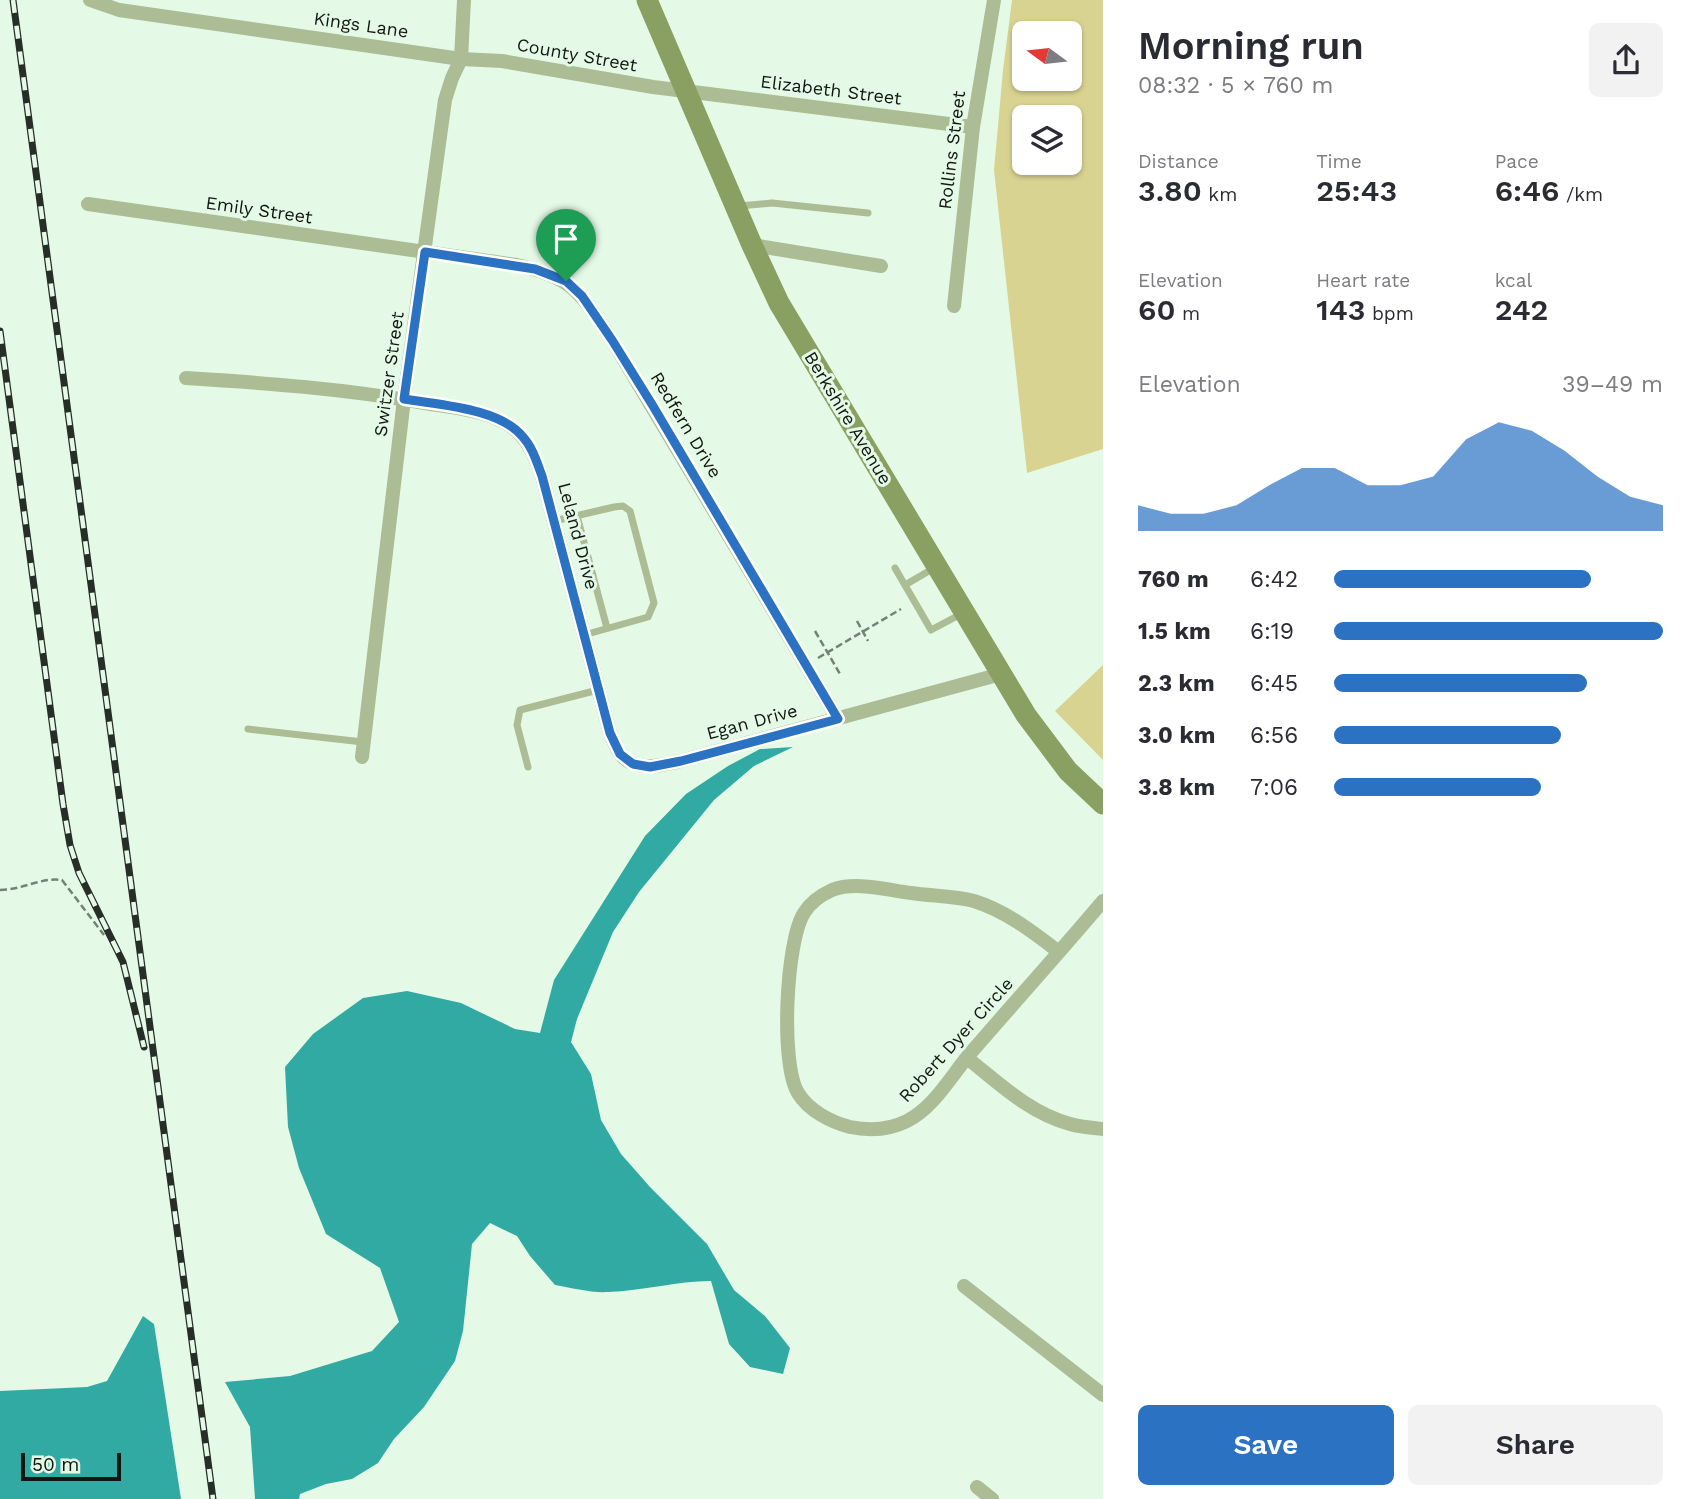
<!DOCTYPE html>
<meta charset="utf-8">
<style>
body{margin:0;font-family:"Work Sans",sans-serif;background:#f2f2f3;color:#2b2b33;height:100vh;display:flex;flex-direction:column;font-size:26px;white-space:nowrap}
*{box-sizing:border-box;margin:0}
p{font-size:23px;color:#7c7c81}
.icon{flex:none;width:38px;height:38px;fill:none;stroke:currentColor;stroke-width:2;stroke-linecap:round;stroke-linejoin:round}
.map{position:relative;flex:1;overflow:hidden}
.sheet{display:flex;flex-direction:column;background:#fff;width:595px}
.sheet>*{flex:none}
.needle{width:46px;rotate:285deg}
.tools{position:absolute;left:1012px;top:21px;display:grid;gap:14px}
.tools a{display:grid;place-items:center;width:70px;height:70px;border-radius:10px;background:#fff;box-shadow:0 2px 5px #0004;font-size:35px}
.scale{position:absolute;left:21px;bottom:18px;width:100px;box-sizing:border-box;padding-left:7px;border:4px solid #101711;border-top:0;font-size:19px;line-height:24px;white-space:nowrap;color:#101711;-webkit-text-stroke:5px #e5fae6;paint-order:stroke}
.pin{position:absolute;display:grid;place-items:center;width:60px;height:60px;color:#fff;margin:-72px -30px;border-radius:50% 50% 50% 0;rotate:-45deg;box-shadow:0 0 7px #0007}
.pin .icon{rotate:45deg}
.round{display:grid;place-items:center;flex:none;width:74px;height:74px;border-radius:10px;background:#f2f2f3}
.overview{display:flex;align-items:center;justify-content:space-between;height:119px;padding:0 35px}
h1{font-size:38px;font-weight:600;line-height:52px}
.figures{display:grid;grid-template-columns:repeat(3,1fr);gap:10px;height:119px;padding:7px 35px}
.figures div{display:grid;align-content:center}
.figures b{font-size:30px;font-weight:600}
.figures small{font-size:19px;font-weight:400}
.figures p{font-size:19px}
.chart{height:196px;padding:14px 35px}
.chart p{display:flex;justify-content:space-between}
.chart svg{width:100%;height:126px;margin-top:7px;fill:#2b72c3;opacity:.7}
.action{display:flex;gap:14px;margin-top:auto;padding:14px 35px}
.action a{flex:1;height:80px;border-radius:10px;background:#2b72c3;color:#fff;font-size:28px;font-weight:600;line-height:80px;text-align:center}
.action a+a{background:#f2f2f3;color:#2b2b33}
ul{padding:0 35px;list-style:none;font-size:23px}
li{display:grid;grid-template-columns:112px 84px 1fr;align-items:center;height:52px}
li i{height:18px;border-radius:9px;background:#2b72c3}
main{display:flex;flex:1;min-height:0}
.map>svg:first-child{display:block}
</style>
<main>
<div class="map">
<svg width="1103" height="1499" viewBox="0 0 1103 1499">
<rect width="100%" height="100%" fill="#e5fae6"/>
<g fill="#d9d392" fill-rule="evenodd">
<path d="M 1012,0 L 1103,0 L 1103,449 L 1027,473 L 994,170 L 1003,70 ZM 1024,33 L 1069,33 L 1069,79 L 1024,79 ZM 1069,117 L 1069,163 L 1024,163 L 1024,117 Z"/>
<polygon points="1103,665 1103,760 1055,711"/>
</g>
<g fill="#31aaa3">
<path d="M 793,747 L 754,766 L 714,800 L 639,892 L 613,932 L 577,1019 L 571,1042 L 591,1074 L 601,1120 L 621,1154 L 650,1187 L 707,1244 L 734,1290 L 765,1316 L 790,1348 L 783,1374 L 750,1367 L 729,1344 L 711,1281 C 676,1281 643,1291 608,1292 C 591,1293 572,1288 555,1285 L 530,1256 L 517,1236 L 490,1223 L 472,1244 L 463,1331 L 455,1361 L 424,1407 L 394,1439 L 378,1463 L 352,1479 L 326,1484 L 300,1494 L 299,1499 L 255,1499 L 250,1427 L 225,1382 L 290,1376 L 372,1351 L 399,1322 L 380,1268 L 326,1234 L 299,1168 L 288,1127 L 285,1067 L 313,1034 L 363,998 L 407,991 L 461,1003 L 515,1029 L 540,1033 L 554,980 L 645,836 L 686,794 L 728,766 L 760,749 Z"/>
<polygon points="143,1316 154,1324 181,1499 0,1499 0,1391 87,1387 107,1381"/>
</g>
<g fill="none" stroke-linecap="round" stroke-linejoin="round">
<g stroke="#748275" stroke-width="2.5" stroke-dasharray="7 3.5" stroke-linecap="butt">
<polyline points="857,621 868,641"/>
<polyline points="815,631 840,674"/>
<polyline points="818,658 901,609"/>
<path d="M 0,890 C 22,890 41,877 62,880 L 104,935"/>
</g>
<g stroke="#acbc94" stroke-width="7">
<polyline points="739,206 772,203 868,213"/>
<polyline points="577,516 607,628"/>
<polyline points="554,521 614,507 623,506 630,511 654,603 648,617 584,635"/>
<polyline points="895,568 931,630 963,613"/>
<polyline points="905,585 934,568"/>
<polyline points="248,729 363,742"/>
<polyline points="528,767 517,725 520,710 598,690"/>
</g>
<g stroke="#acbc94" stroke-width="14">
<polyline points="90,0 119,10 461,59 502,61 653,87 973,127"/>
<path d="M 88,204 L 517,265 C 575,278 580,293 612,340 L 838,719"/>
<polyline points="752,245 881,266"/>
<polyline points="954,306 973,127 994,0"/>
<path d="M 186,378 C 267,383 346,389 425,403 C 454,408 488,410 512,427 C 529,440 535,457 542,476 L 610,733 C 613,739 616,748 620,754 C 635,773 662,765 681,761 L 1001,674"/>
<polyline points="362,757 404,399 445,100 452,78 461,59 464,0"/>
<path d="M 1059,952 C 1033,932 1006,911 974,901 C 954,896 931,896 911,893 C 887,890 855,881 832,890 C 821,895 810,903 804,913 C 786,941 780,1064 798,1093 C 809,1111 831,1122 850,1127 C 869,1131 889,1130 907,1121 C 933,1108 950,1078 968,1056 C 1013,1004 1059,953 1103,901"/>
<path d="M 967,1058 C 999,1083 1029,1113 1070,1124 C 1080,1127 1092,1128 1103,1129"/>
<polyline points="964,1286 1103,1395"/>
<polyline points="977,1487 992,1499"/>
</g>
<polyline stroke="#8aa063" stroke-width="21" points="647,0 752,245 779,303 1026,715 1068,771 1103,804"/>
<g stroke="#262e27" stroke-width="7">
<g id="rail">
<polyline points="13,0 213,1499"/>
<polyline points="0,331 63,804 70,845 79,873 123,962 144,1047"/>
</g>
</g>
<use href="#rail" stroke="#e5fae6" stroke-width="4.5" stroke-dasharray="13" stroke-linecap="butt"/>
</g>
<g fill="none" stroke-linecap="round" stroke-linejoin="round">
<g stroke="#fff" stroke-width="14">
<path id="route" d="M 425,252 L 535,269 L 566,281 L 582,296 L 612,340 L 653,406 L 838,719 L 681,761 L 650,767 L 633,764 L 620,754 L 610,733 L 542,476 C 537,463 533,448 523,437 C 500,408 439,405 404,399 Z"/>
</g>
<use href="#route" stroke="#2b72c3" stroke-width="9"/>
</g>
<g text-anchor="middle" stroke-width="6" stroke-linejoin="round" paint-order="stroke">
<g font-size="18" fill="#101711" stroke="#e5fae6">
<text transform="translate(361 25) rotate(8)" y="6">Kings Lane</text>
<text transform="translate(577 55) rotate(10)" y="6">County Street</text>
<text transform="translate(831 90) rotate(7)" y="6">Elizabeth Street</text>
<text transform="translate(952 150) rotate(-83)" y="6">Rollins Street</text>
<text transform="translate(259 210) rotate(8)" y="6">Emily Street</text>
<text transform="translate(389 374) rotate(-82)" y="6">Switzer Street</text>
<text transform="translate(848 418) rotate(59)" y="6">Berkshire Avenue</text>
<text transform="translate(686 425) rotate(59)" y="6">Redfern Drive</text>
<text transform="translate(578 536) rotate(75)" y="6">Leland Drive</text>
<text transform="translate(752 722) rotate(-15)" y="6">Egan Drive</text>
<text transform="translate(956 1040) rotate(-48)" y="6">Robert Dyer Circle</text>
</g>
</g>
</svg>
<div class="tools">
<a><svg class="needle" viewBox="-14 -14 28 28"><path d="M0-13l5 13h-10z" fill="#e53935"/><path d="M0 13l5-13h-10z" fill="#7c7c81"/></svg></a>
<a><svg class="icon" aria-label="layers" viewBox="0 0 24 24"><path d="M12 4l9 5-9 5-9-5zM3 14l9 5 9-5"/></svg></a>
</div>
<div class="scale">50 m</div>
<div class="pin" style="left:566px;top:281px;background:#1e9e55"><svg class="icon" aria-label="arrive" viewBox="0 0 24 24"><path d="M6 21V4h12l-3 4 3 4H6"/></svg></div>
</div>
<section class="sheet">
<div class="overview"><div><h1>Morning run</h1><p>08:32 · 5 × 760 m</p></div><a class="round"><svg class="icon" aria-label="share" viewBox="0 0 24 24"><path d="M12 15V3M7 8l5-5 5 5M5 13v7h14v-7"/></svg></a></div>
<div class="figures">
<div><p>Distance</p><b>3.80<small> km</small></b></div>
<div><p>Time</p><b>25:43</b></div>
<div><p>Pace</p><b>6:46<small> /km</small></b></div>
</div>
<div class="figures">
<div><p>Elevation</p><b>60<small> m</small></b></div>
<div><p>Heart rate</p><b>143<small> bpm</small></b></div>
<div><p>kcal</p><b>242</b></div>
</div>
<div class="chart"><p><span>Elevation</span>39–49 m</p>
<svg viewBox="0 0 160 44" preserveAspectRatio="none"><path d="M0 44V35L10 38L20 38L30 35L40 28L50 22L60 22L70 28L80 28L90 25L100 12L110 6L120 9L130 16L140 25L150 32L160 35V44z"/></svg>
</div>
<ul>
<li><b>760 m</b>6:42<i style="width:78%"></i></li>
<li><b>1.5 km</b>6:19<i style="width:100%"></i></li>
<li><b>2.3 km</b>6:45<i style="width:77%"></i></li>
<li><b>3.0 km</b>6:56<i style="width:69%"></i></li>
<li><b>3.8 km</b>7:06<i style="width:63%"></i></li>
</ul>
<div class="action"><a>Save</a><a>Share</a></div>
</section>
</main>
